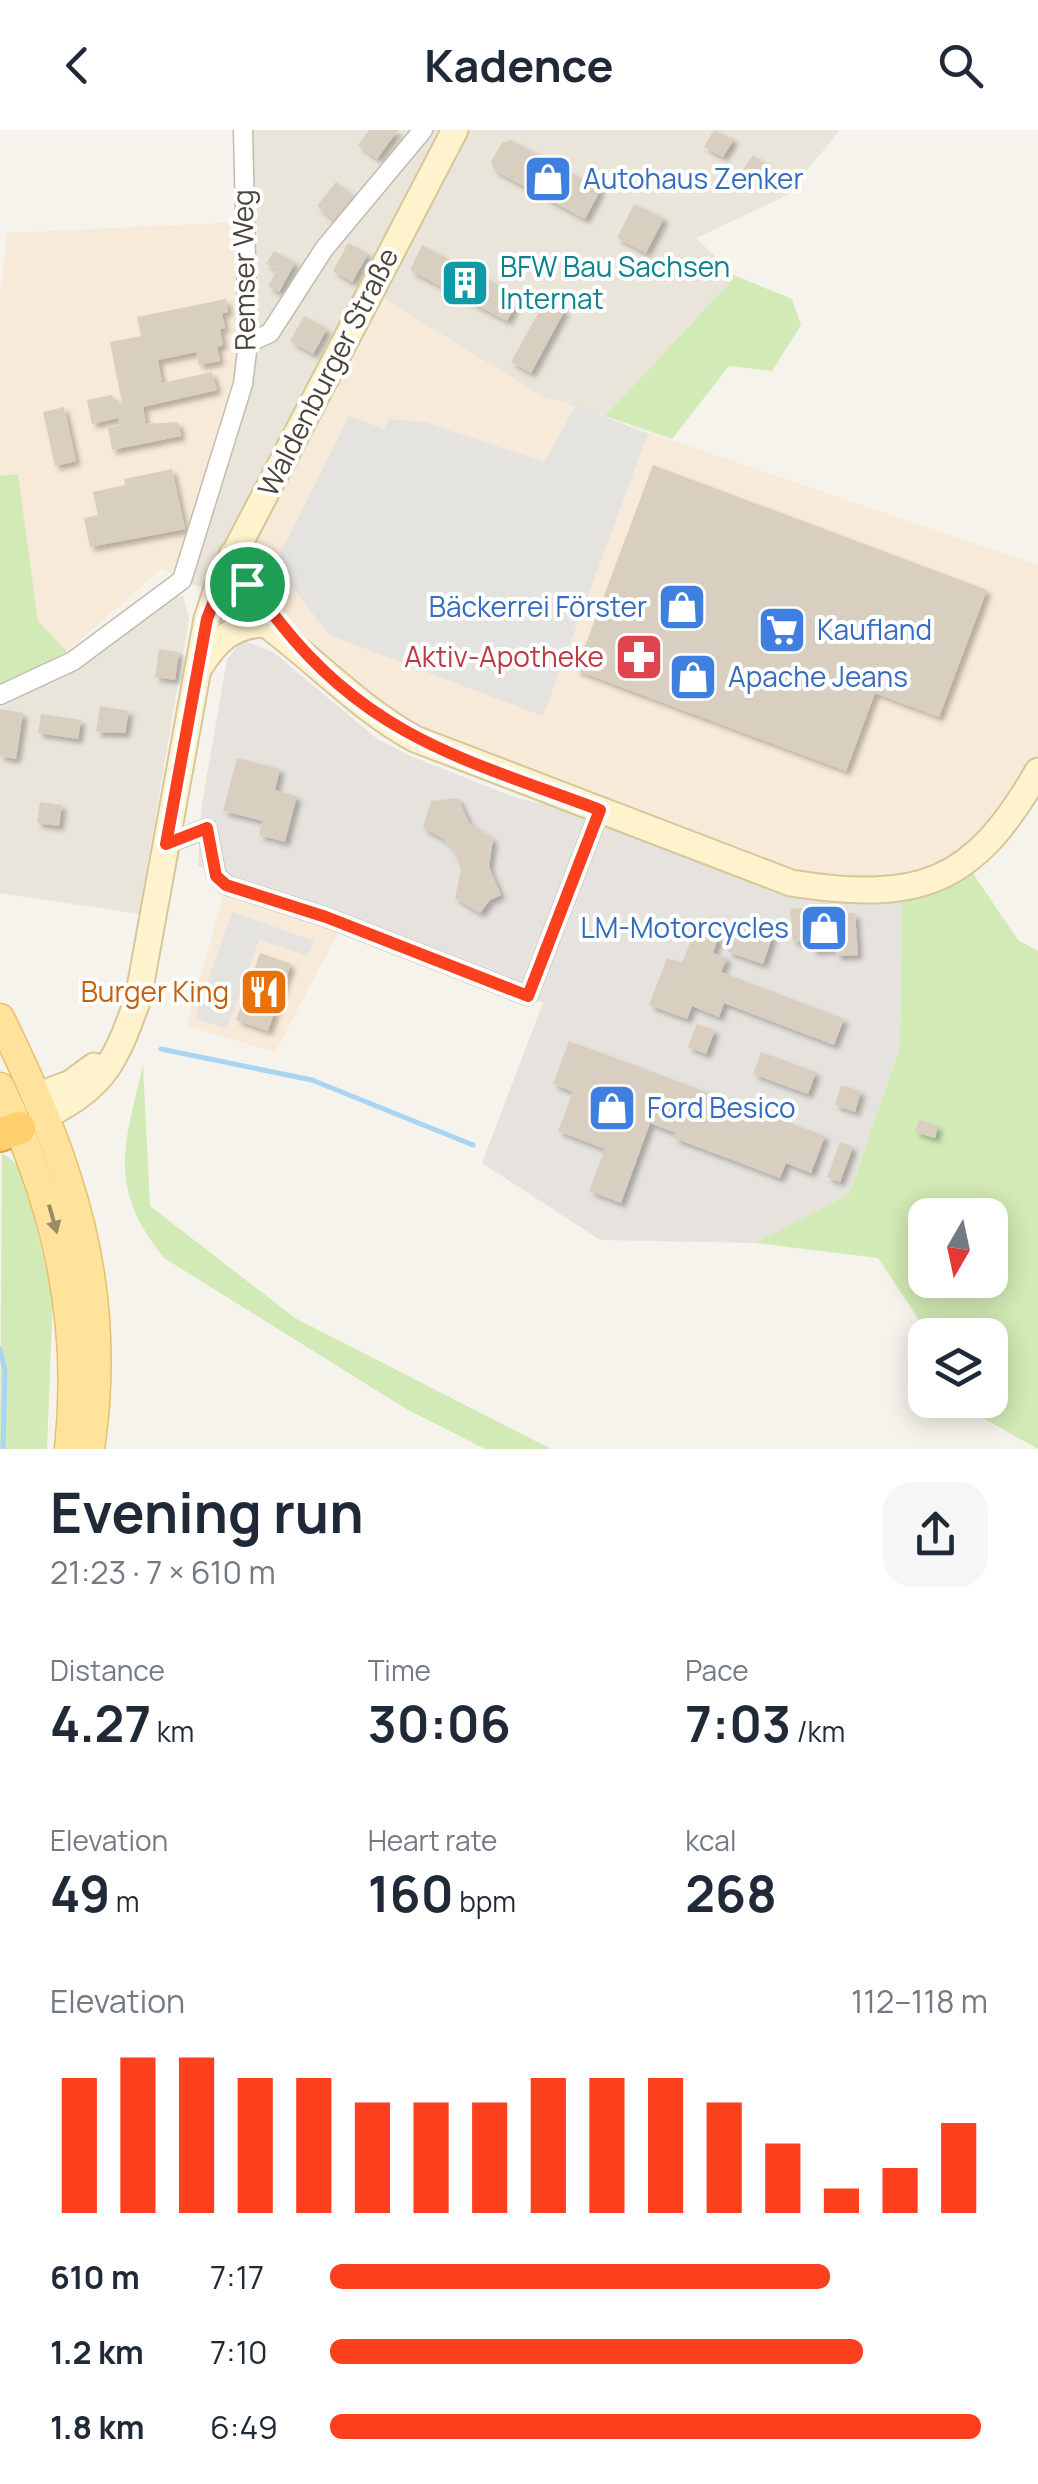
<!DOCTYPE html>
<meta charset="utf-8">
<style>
body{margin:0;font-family:Manrope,sans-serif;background:#f6f6f7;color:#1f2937;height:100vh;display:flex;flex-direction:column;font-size:38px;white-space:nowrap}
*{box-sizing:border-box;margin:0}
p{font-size:32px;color:#747a83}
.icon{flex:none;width:55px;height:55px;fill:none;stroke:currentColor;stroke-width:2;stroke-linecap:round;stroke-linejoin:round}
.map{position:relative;height:1319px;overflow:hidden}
.drawer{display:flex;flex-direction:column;background:#fff;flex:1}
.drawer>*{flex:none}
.needle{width:65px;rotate:189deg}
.controls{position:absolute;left:908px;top:1068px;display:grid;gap:20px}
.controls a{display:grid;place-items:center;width:100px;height:100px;border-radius:20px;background:#fff;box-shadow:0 5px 25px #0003;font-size:50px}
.pin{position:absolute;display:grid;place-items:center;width:85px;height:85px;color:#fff;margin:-42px;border:5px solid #fff;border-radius:50%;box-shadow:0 2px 10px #0007}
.round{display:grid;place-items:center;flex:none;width:105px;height:105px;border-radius:30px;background:#f6f6f7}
.summary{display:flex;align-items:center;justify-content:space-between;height:170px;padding:0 50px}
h1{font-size:55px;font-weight:700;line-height:75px}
.stats{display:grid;grid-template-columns:repeat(3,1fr);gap:15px;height:170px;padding:10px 50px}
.stats div{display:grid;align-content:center}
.stats b{font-size:50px;font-weight:700}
.stats small{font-size:28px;font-weight:400}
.stats p{font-size:28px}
.chart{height:280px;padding:20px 50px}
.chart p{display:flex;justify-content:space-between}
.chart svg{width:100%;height:180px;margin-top:10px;stroke:#fc3f1d;stroke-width:6}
ul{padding:0 50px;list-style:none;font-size:32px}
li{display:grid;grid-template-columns:160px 120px 1fr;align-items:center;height:75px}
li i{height:25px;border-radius:12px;background:#fc3f1d}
header{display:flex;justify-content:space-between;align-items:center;height:130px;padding:0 50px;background:#fff;font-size:45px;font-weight:700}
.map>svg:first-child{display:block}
</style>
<header><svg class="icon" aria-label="back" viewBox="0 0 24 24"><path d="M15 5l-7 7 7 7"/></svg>Kadence<svg class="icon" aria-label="search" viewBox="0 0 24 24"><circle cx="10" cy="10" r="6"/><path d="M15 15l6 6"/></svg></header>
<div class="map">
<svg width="1038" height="1319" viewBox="0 0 1038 1319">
<defs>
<filter id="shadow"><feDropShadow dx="4.5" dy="4.5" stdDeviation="2.5" flood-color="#0004"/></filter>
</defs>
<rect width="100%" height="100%" fill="#f6f3ec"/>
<g fill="#eae5da">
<polygon points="243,0 453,0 216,463 182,450 242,247"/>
<polygon points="458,0 835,0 839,1 786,66 696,108 736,146 605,286 541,266 371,161"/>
<polygon points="183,466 189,489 139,784 0,763 0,570 72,540 114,512 160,470"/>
</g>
<g fill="#f7ead8">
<polygon points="242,92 248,213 182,450 162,438 67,522 38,491 18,344 0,346 0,166 7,103"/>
<polygon points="369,160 541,266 1038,435 1038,624 999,694 961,728 908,750 793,746 415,609 259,472 231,458 223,444"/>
<polygon points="226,755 343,794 275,922 187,896"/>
</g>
<polygon fill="#e6e2dd" points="243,510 273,522 376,608 408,625 514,667 575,682 729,737 902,767 900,918 849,1064 755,1113 600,1110 482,1033 543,873 198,736 202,674 227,529"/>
<g fill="#d2eab5" fill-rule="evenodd">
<polygon points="736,146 792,169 801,195 772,241 729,236 672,309 605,286"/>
<polygon points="18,344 38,491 67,522 0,554 0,346"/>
<path d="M 970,739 L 1018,810 L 1038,821 L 1038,1319 L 986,1290 L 972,1270 L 990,1270 L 990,1205 L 929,1205 L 878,1128 L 755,1113 L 849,1064 L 900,918 L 902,767 ZM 925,1085 L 990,1085 L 990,1150 L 925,1150 Z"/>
<path d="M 143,935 L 150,1076 L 295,1188 L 551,1319 L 485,1319 L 408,1280 L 164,1128 C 107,1057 124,1017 143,935 Z"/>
<polygon points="2,1023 21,1037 53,1166 47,1319 0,1319"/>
</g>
<g fill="#e5e3e0">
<polygon points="576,275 648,304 543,586 329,505 275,434 349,286 384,299 389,289 424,292 544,332"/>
<polygon points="232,782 314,811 308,826 259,810 227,899 195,888"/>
</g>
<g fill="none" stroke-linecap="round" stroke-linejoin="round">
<g stroke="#a9d4f2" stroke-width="5">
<polyline points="161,919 312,950 473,1015"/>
<polyline points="0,1219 5,1241 3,1319"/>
</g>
</g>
<g fill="#d8cfc1" filter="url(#shadow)">
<polygon points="369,0 398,0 377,29 358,15"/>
<polygon points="714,0 734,9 723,27 704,17"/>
<polygon points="511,10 601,59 585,89 494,40 491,31 502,13"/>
<polygon points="753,25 768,36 756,53 741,43"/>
<polygon points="336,52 354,66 334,90 317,76"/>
<polygon points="634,74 664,88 646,123 617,108"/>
<polygon points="348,113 368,124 352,152 333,141"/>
<polygon points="422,115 520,166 507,191 410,140"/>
<polygon points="274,121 295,133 279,162 268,156 277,140 266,134"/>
<polygon points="226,169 228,182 222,183 225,198 220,199 223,215 217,217 220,231 199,235 196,222 158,230 162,253 212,242 217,260 143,277 146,294 178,292 181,306 112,320 108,298 120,295 118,288 92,294 87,270 112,265 116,274 122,273 110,212 141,206 137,187"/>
<polygon points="546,169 565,180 531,243 511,232"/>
<polygon points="304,186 327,199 313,224 290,211"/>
<polygon points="64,277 76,331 55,336 43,282"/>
<polygon points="653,335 987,460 939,587 875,563 846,641 576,540"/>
<polygon points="172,339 185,399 90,417 84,388 98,385 93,362 125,355 124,349"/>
<polygon points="159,519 179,522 175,550 155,547"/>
<polygon points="100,576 129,581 125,603 96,602"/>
<polygon points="0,579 23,583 16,629 0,626"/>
<polygon points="41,584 81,590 78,609 38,603"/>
<polygon points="237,628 280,639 275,660 297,666 285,712 259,705 263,691 223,681"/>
<polygon points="458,668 469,693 493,709 489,737 501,765 490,770 480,783 455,768 461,740 456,724 444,709 423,698 431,671"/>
<polygon points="40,672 62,675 59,696 37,693"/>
<polygon points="812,777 813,781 833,780 833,784 855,783 858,825 837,826 836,819 812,821 811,811 793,812 790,779"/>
<polygon points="738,793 773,805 763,834 728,822"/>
<polygon points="696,797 719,806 713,823 727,828 721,842 844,889 834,915 724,873 719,887 692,876 687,889 649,875 667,828 682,833"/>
<polygon points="260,823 291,834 268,901 236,890"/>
<polygon points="697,894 715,900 706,924 688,917"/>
<polygon points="569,911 825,1006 811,1043 786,1033 780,1048 674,1008 676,1003 650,993 621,1073 589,1061 605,1019 558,1001 573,962 553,954"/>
<polygon points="761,922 816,942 808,964 753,944"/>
<polygon points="841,955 861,961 855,982 835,975"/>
<polygon points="919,990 938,996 935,1008 915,1002"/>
<polygon points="840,1012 853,1017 840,1052 827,1047"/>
</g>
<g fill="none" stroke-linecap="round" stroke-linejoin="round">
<g stroke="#c2bbae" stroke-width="21">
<g id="street">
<polyline points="248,213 270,203 324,119 423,0"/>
<polyline points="0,565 73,531 182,450 243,254 248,213 243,0"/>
<polyline points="167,714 207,698 216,745 226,755 326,787 528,866 600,680"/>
</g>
</g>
<g stroke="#d6c79b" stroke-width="29">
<g id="secondary">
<polyline points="232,425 267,478"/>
<path d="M 216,463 C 290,500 342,569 415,609 L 791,753 C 919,773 973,755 1038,641"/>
<path d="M 201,535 C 217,510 232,496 263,494"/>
<polyline points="37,966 71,953 94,936"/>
<path d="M 45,986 C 106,957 116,929 138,869 L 207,489 L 219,453 L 455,0"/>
</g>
</g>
<g stroke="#e6c16a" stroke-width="31">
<g id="primary">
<path d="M 0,888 C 71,1033 114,1156 90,1319"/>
<path d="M 0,957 C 56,1074 83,1189 69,1319"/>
</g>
</g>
<g stroke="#e0a43c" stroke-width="36">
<polyline id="highway" points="0,1005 19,998"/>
</g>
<use href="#street" stroke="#fff" stroke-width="18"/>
<use href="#secondary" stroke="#fff3cd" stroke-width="25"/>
<use href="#primary" stroke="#ffe39c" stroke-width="28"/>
<use href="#highway" stroke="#ffcf6e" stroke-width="32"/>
</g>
<defs><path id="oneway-solid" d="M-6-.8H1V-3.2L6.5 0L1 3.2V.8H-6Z" transform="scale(2.5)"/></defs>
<use fill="#9c8c66" href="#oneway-solid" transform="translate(53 1089) rotate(74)"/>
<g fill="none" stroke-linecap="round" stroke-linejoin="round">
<g stroke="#fff" stroke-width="20">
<path id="route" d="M 232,425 C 245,452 263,471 281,494 C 372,609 470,631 600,680 L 528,866 L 326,787 L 226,755 L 216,746 L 207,698 L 166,714 L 207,489 Z"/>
</g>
<use href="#route" stroke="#fc3f1d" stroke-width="12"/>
</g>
<defs>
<g id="shop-square" transform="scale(2.5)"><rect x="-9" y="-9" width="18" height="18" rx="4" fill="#3f7fe0" stroke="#fff"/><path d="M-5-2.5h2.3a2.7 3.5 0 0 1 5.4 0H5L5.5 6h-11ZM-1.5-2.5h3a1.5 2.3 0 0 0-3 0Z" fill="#fff"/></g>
<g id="building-square" transform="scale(2.5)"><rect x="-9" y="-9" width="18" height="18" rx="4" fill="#0f9aa8" stroke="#fff"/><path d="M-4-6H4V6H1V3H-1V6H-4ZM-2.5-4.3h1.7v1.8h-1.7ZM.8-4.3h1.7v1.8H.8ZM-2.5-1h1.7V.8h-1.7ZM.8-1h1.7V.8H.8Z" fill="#fff"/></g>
<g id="supermarket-square" transform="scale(2.5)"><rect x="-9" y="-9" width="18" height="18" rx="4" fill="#3f7fe0" stroke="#fff"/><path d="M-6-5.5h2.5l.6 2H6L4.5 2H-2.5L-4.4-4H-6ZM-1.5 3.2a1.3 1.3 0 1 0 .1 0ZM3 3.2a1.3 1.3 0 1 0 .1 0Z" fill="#fff"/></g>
<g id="pharmacy-square" transform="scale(2.5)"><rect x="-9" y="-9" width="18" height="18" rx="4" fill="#e0444e" stroke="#fff"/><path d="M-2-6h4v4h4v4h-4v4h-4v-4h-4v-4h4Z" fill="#fff"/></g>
<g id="restaurant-square" transform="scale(2.5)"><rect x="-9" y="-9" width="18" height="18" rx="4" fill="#e8710a" stroke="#fff"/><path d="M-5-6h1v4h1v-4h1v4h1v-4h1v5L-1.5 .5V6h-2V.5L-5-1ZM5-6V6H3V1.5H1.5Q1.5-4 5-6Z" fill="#fff"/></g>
</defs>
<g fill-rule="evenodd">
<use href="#shop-square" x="548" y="49"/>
<use href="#building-square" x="465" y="153"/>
<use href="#shop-square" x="682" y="477"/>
<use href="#supermarket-square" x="782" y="500"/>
<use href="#pharmacy-square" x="639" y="527"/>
<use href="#shop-square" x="693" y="547"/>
<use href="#shop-square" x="824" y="798"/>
<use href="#restaurant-square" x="264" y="862"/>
<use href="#shop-square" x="612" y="978"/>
</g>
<g text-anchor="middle" stroke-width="8" stroke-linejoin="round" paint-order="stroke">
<g font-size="28" fill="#366cbe" stroke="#fff" text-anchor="start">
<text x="583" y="59">Autohaus Zenker</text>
<text x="647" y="487" text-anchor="end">Bäckerrei Förster</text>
<text x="817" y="510">Kaufland</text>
<text x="728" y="557">Apache Jeans</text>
<text x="789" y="808" text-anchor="end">LM-Motorcycles</text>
<text x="647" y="988">Ford Besico</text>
</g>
<g font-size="28" fill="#0d838f" stroke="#fff" text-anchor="start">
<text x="500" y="147">BFW Bau Sachsen<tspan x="500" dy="32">Internat</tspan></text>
</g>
<g font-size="28" fill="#4b4439" stroke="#fff">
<text transform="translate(244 140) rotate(-91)" y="10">Remser Weg</text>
<text transform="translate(328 242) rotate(-63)" y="10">Waldenburger Straße</text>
</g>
<g font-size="28" fill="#be3a42" stroke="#fff" text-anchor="end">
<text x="604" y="537">Aktiv-Apotheke</text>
</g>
<g font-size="28" fill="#c56008" stroke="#fff" text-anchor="end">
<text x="229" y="872">Burger King</text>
</g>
</g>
</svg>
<div class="controls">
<a><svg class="needle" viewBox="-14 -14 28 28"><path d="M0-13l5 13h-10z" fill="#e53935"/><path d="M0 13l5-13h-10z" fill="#747a83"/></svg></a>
<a><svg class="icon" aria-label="layers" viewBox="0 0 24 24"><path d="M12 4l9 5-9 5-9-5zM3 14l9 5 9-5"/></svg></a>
</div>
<div class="pin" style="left:247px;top:454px;background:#1e9e55"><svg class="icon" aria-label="arrive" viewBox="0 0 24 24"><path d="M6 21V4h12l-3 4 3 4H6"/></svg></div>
</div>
<section class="drawer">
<div class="summary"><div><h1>Evening run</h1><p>21:23 · 7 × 610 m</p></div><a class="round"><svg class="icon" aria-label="share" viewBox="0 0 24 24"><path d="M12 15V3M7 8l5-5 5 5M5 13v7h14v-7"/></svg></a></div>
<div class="stats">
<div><p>Distance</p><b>4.27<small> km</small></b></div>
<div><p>Time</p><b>30:06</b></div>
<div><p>Pace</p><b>7:03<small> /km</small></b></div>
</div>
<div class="stats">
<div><p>Elevation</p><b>49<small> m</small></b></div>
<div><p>Heart rate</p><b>160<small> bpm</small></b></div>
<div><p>kcal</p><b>268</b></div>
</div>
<div class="chart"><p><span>Elevation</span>112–118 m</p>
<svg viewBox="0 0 160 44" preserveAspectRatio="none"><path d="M5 44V11M15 44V6M25 44V6M35 44V11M45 44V11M55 44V17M65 44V17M75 44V17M85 44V11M95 44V11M105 44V11M115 44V17M125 44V27M135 44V38M145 44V33M155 44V22"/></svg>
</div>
<ul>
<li><b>610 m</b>7:17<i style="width:76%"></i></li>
<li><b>1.2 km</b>7:10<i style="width:81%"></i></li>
<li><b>1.8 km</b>6:49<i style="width:99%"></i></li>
</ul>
</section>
